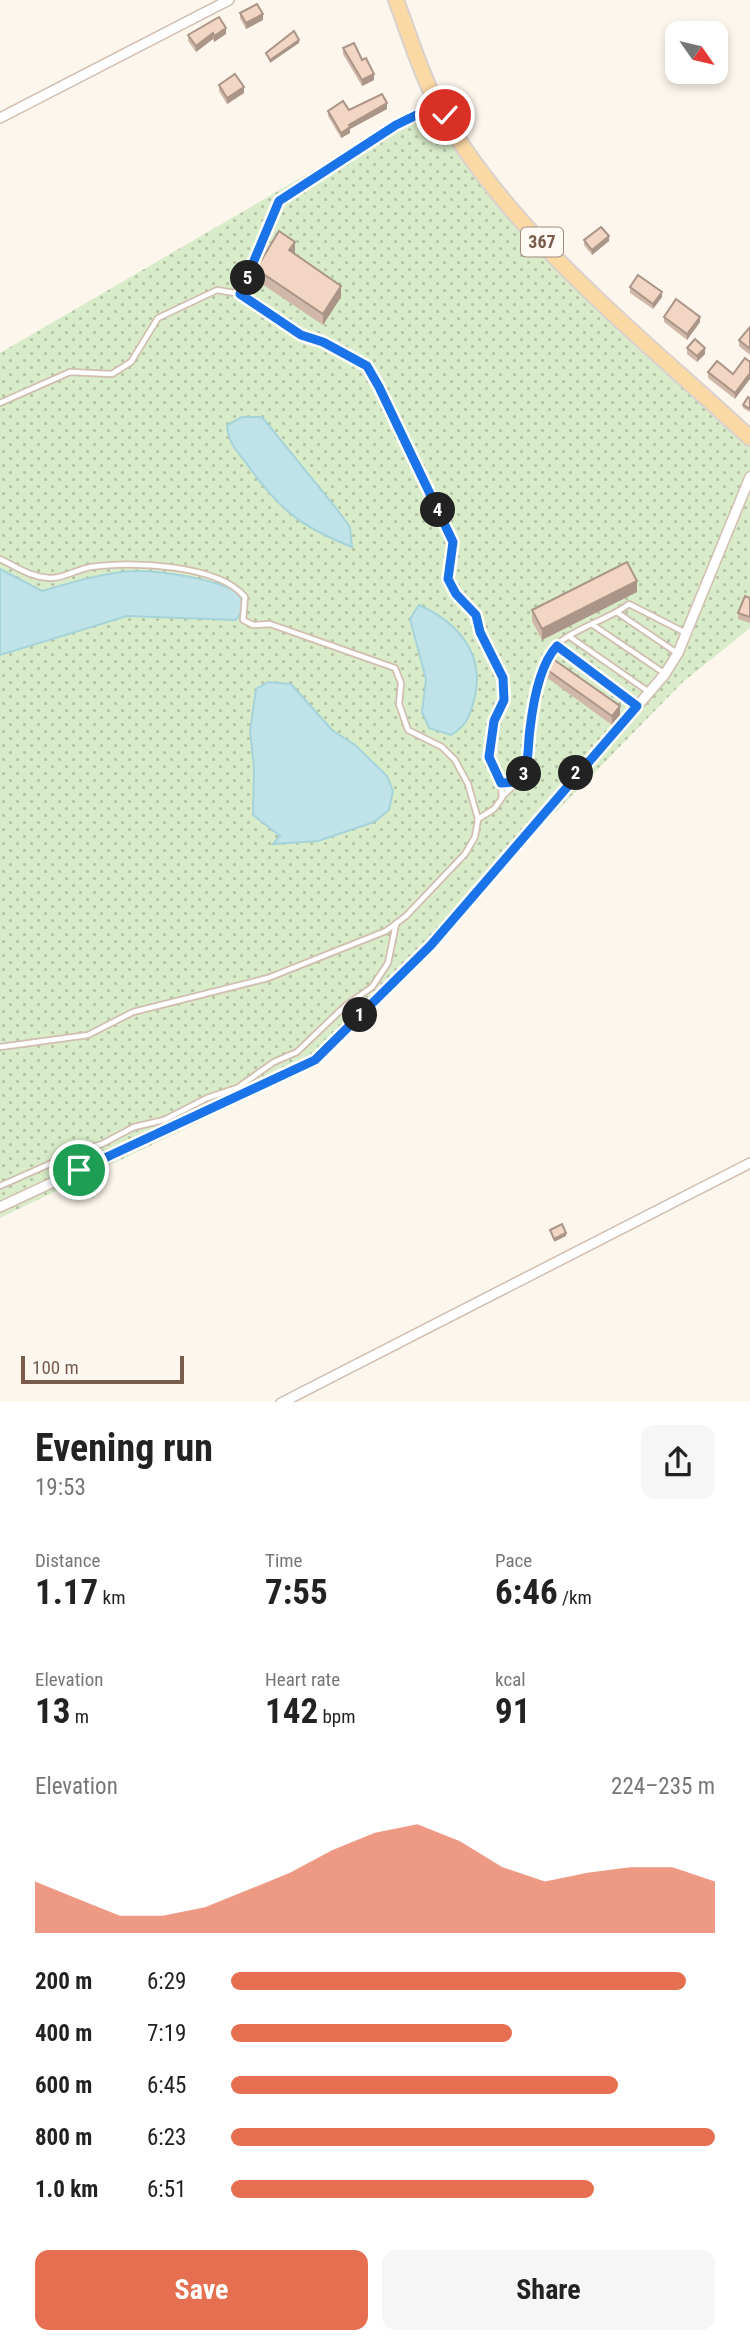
<!DOCTYPE html>
<meta charset="utf-8">
<style>
body{margin:0;font-family:"Roboto Condensed",sans-serif;background:#f6f6f6;color:#222;height:100vh;display:flex;flex-direction:column;font-size:26px;white-space:nowrap}
*{box-sizing:border-box;margin:0}
p{font-size:23px;color:#767676}
.icon{flex:none;width:38px;height:38px;fill:none;stroke:currentColor;stroke-width:2;stroke-linecap:round;stroke-linejoin:round}
.map{position:relative;height:1402px;overflow:hidden}
.sheet{display:flex;flex-direction:column;background:#fff;flex:1}
.sheet>*{flex:none}
.needle{width:46px;rotate:124deg}
.controls{position:absolute;left:665px;top:21px;display:grid;gap:14px}
.controls a{display:grid;place-items:center;width:63px;height:63px;border-radius:14px;background:#fff;box-shadow:0 4px 10px #0003;font-size:35px}
.scale{position:absolute;left:21px;bottom:18px;width:163px;box-sizing:border-box;padding-left:7px;border:4px solid #7a5c4d;border-top:0;font-size:19px;line-height:24px;white-space:nowrap;color:#7a5c4d;-webkit-text-stroke:5px #fffaf3;paint-order:stroke}
.pin{position:absolute;display:grid;place-items:center;width:60px;height:60px;color:#fff;margin:-30px;border:4px solid #fff;border-radius:50%;box-shadow:0 2px 7px #0007}
.km{position:absolute;width:35px;height:35px;margin:-18px;border-radius:50%;background:#222;color:#fff;font-size:19px;line-height:35px;text-align:center}
.round{display:grid;place-items:center;flex:none;width:74px;height:74px;border-radius:14px;background:#f6f6f6}
.headline{display:flex;align-items:center;justify-content:space-between;height:119px;padding:0 35px}
h1{font-size:38px;font-weight:700;line-height:52px}
.metrics{display:grid;grid-template-columns:repeat(3,1fr);gap:10px;height:119px;padding:7px 35px}
.metrics div{display:grid;align-content:center}
.metrics b{font-size:35px;font-weight:700}
.metrics small{font-size:19px;font-weight:400}
.metrics p{font-size:19px}
.chart{height:196px;padding:14px 35px}
.chart p{display:flex;justify-content:space-between}
.chart svg{width:100%;height:126px;margin-top:7px;fill:#e76f51;opacity:.7}
.primary-button{display:flex;gap:14px;margin-top:auto;padding:14px 35px}
.primary-button a{flex:1;height:80px;border-radius:14px;background:#e76f51;color:#fff;font-size:28px;font-weight:700;line-height:80px;text-align:center}
.primary-button a+a{background:#f6f6f6;color:#222}
ul{padding:0 35px;list-style:none;font-size:23px}
li{display:grid;grid-template-columns:112px 84px 1fr;align-items:center;height:52px}
li i{height:18px;border-radius:9px;background:#e76f51}
.map>svg:first-child{display:block}
</style>
<div class="map">
<svg width="750" height="1403" viewBox="0 0 750 1403">
<defs>
<pattern id="grass-dots" width="8" height="8" patternUnits="userSpaceOnUse" patternTransform="scale(1.75)"><rect width="8" height="8" fill="#d8ecc9"/><path d="M2 2h.1M6 6h.1" fill="none" stroke="#b4c2a5" stroke-width="1.8" stroke-linecap="round"/></pattern>
</defs>
<rect width="100%" height="100%" fill="#fdf6ec"/>
<polygon fill="url(#grass-dots)" points="431,102 511,210 750,447 750,628 683,682 421,950 318,1065 0,1218 0,353"/>
<g fill="#bfe3e8" stroke="#a5d3da" stroke-width="2">
<path d="M 242,417 L 262,417 L 336,508 L 350,527 L 352,547 C 299,526 279,509 246,463 C 236,450 228,442 227,425 Z"/>
<path d="M 0,569 L 42,591 C 73,582 105,572 137,571 C 160,571 219,579 237,593 C 240,596 243,602 246,606 L 236,620 L 127,616 L 0,655 Z"/>
<path d="M 419,605 C 459,623 486,655 474,700 C 469,718 467,725 451,735 L 429,728 L 422,712 L 426,679 L 410,619 Z"/>
<polygon points="268,682 291,684 332,730 355,745 387,776 393,791 389,810 374,822 318,841 273,844 280,836 253,815 254,768 250,731 256,689"/>
</g>
<g fill="none" stroke-linecap="round" stroke-linejoin="round">
<g stroke="#d1beb0" stroke-width="8">
<g id="service">
<polyline points="240,294 279,201 396,125 434,107"/>
<polyline points="0,403 70,372 112,374 131,362 158,318 217,290 240,294 301,335 323,342 367,366 453,542 448,579 456,594 476,615 480,632 503,678 504,700 494,721 489,757 501,783 502,798 494,809 478,819"/>
<path d="M 0,559 C 17,567 30,577 49,578 C 63,579 77,569 91,567 C 130,561 218,564 245,597 L 243,620 L 253,625 L 270,624 L 395,668 L 401,683 L 399,704 L 408,730 L 442,747 L 455,760 L 468,784 L 478,819 L 475,837 L 465,854 L 406,916 L 386,931 L 268,978 L 133,1012 L 88,1035 L 0,1047"/>
<polyline points="618,613 677,653"/>
<polyline points="593,625 664,673"/>
<polyline points="570,637 649,692"/>
<polyline points="557,646 636,706"/>
<path d="M 517,782 C 538,757 528,688 547,656 C 563,630 606,622 629,604 L 686,633"/>
<polyline points="501,783 517,782 502,797"/>
<polyline points="0,1186 79,1151 102,1144 134,1127 164,1120 207,1098 237,1088 274,1062 297,1052 345,1006 372,987 388,963 396,924"/>
</g>
</g>
<g stroke="#d1beb0" stroke-width="12">
<g id="minor">
<polyline points="0,118 229,0"/>
<polyline points="0,1207 315,1060 431,945 665,674 678,653 750,477"/>
<polyline points="281,1403 750,1163"/>
</g>
</g>
<g stroke="#dad1cd" stroke-width="18">
<path id="primary" d="M 396,0 C 409,34 420,72 437,104 C 508,234 643,338 750,438"/>
</g>
<use href="#service" stroke="#fff" stroke-width="4.5"/>
<use href="#minor" stroke="#fff" stroke-width="9"/>
<use href="#primary" stroke="#fbd9a5" stroke-width="14"/>
</g>
<g fill="#d1b7a8">
<polygon points="240,13 263,20 246,29 240,18"/>
<polygon points="219,17 226,34 214,42 213,39 196,52 188,41 188,35"/>
<polygon points="343,48 362,60 374,80 362,86 343,54"/>
<polygon points="219,85 244,93 227,104 219,91"/>
<polygon points="387,109 350,129 350,133 341,138 328,116 328,111"/>
<polygon points="584,240 609,241 592,255 584,245"/>
<polygon points="294,254 341,297 323,325 256,280 256,269"/>
<polygon points="630,287 662,297 653,309 630,293"/>
<polygon points="664,317 700,322 687,340 664,322"/>
<polygon points="750,327 750,355 739,346 739,340"/>
<polygon points="687,348 705,354 697,362 687,354"/>
<polygon points="745,358 735,399 708,378 708,372 733,374"/>
<polygon points="750,399 750,412 743,408 743,405"/>
<polygon points="637,592 542,640 532,621 532,610"/>
<polygon points="750,598 750,623 738,619 738,613"/>
<polygon points="546,669 620,715 612,725 546,677"/>
</g>
<g fill="#aa9588">
<polygon points="263,14 263,20 246,29 246,23"/>
<polygon points="226,28 226,34 214,42 214,36"/>
<polygon points="213,33 213,39 196,52 196,46"/>
<polygon points="299,40 299,43 270,63 270,60"/>
<polygon points="374,74 374,80 362,86 362,80"/>
<polygon points="244,87 244,93 227,104 227,98"/>
<polygon points="387,103 387,109 350,129 350,133 341,138 341,133 349,125"/>
<polygon points="609,236 609,241 592,255 592,250"/>
<polygon points="295,242 295,253 289,262 289,250"/>
<polygon points="341,286 341,297 323,325 323,314"/>
<polygon points="662,292 662,297 653,309 653,304"/>
<polygon points="700,317 700,322 687,340 687,334"/>
<polygon points="705,348 705,354 697,362 697,356"/>
<polygon points="750,373 750,379 735,399 735,393"/>
<polygon points="637,581 637,592 542,640 542,629"/>
<polygon points="620,706 620,715 612,725 612,716"/>
<polygon points="566,1233 566,1236 554,1242 554,1239"/>
</g>
<g fill="#f3d5c3" stroke="#aa9588" stroke-width="2">
<polygon points="257,4 263,14 246,23 240,13"/>
<polygon points="219,17 226,28 214,36 213,33 196,46 188,35"/>
<polygon points="294,31 299,40 270,60 266,53"/>
<polygon points="354,43 362,60 366,58 374,74 362,80 343,48"/>
<polygon points="235,74 244,87 227,98 219,85"/>
<polygon points="382,94 387,103 349,125 350,127 341,133 328,111 343,101 349,110"/>
<polygon points="601,227 609,236 592,250 584,240"/>
<polygon points="279,231 295,242 289,250 341,286 323,314 256,269"/>
<polygon points="638,275 662,292 653,304 630,287"/>
<polygon points="676,299 700,317 687,334 664,317"/>
<polygon points="750,327 750,349 739,340"/>
<polygon points="695,339 705,348 697,356 687,348"/>
<polygon points="745,358 750,362 750,373 735,393 708,372 717,361 733,374"/>
<polygon points="748,397 750,399 750,409 743,405"/>
<polygon points="627,562 637,581 542,629 532,610"/>
<polygon points="745,596 750,598 750,617 738,613"/>
<polygon points="553,659 620,706 612,716 546,669"/>
<polygon points="562,1224 566,1233 554,1239 550,1230"/>
</g>
<g fill="none" stroke-linecap="round" stroke-linejoin="round">
<g stroke="#fff" stroke-width="14">
<path id="route" d="M 79,1170 L 315,1060 L 431,945 L 637,706 L 557,646 C 539,665 533,703 530,729 C 527,749 531,765 517,782 L 501,783 L 489,757 L 494,721 L 504,700 L 503,678 L 480,632 L 476,615 L 456,594 L 448,579 L 453,542 L 379,387 L 367,366 L 323,342 L 301,335 L 240,294 L 279,201 L 396,125 L 437,105 L 445,115"/>
</g>
<use href="#route" stroke="#1a73e8" stroke-width="9"/>
</g>
<g text-anchor="middle" stroke-width="5" stroke-linejoin="round" paint-order="stroke">
<rect fill="#fffaf3" stroke="#a28b7f" stroke-width="2" x="521" y="227.5" width="42" height="29" rx="5"/>
<g font-size="18" font-weight="bold" fill="#7a5c4d">
<text x="542" y="248">367</text>
</g>
</g>
</svg>
<div class="controls">
<a><svg class="needle" viewBox="-14 -14 28 28"><path d="M0-13l5 13h-10z" fill="#e53935"/><path d="M0 13l5-13h-10z" fill="#767676"/></svg></a>
</div>
<div class="scale">100 m</div>
<div class="pin" style="left:79px;top:1170px;background:#1e9e55"><svg class="icon" aria-label="arrive" viewBox="0 0 24 24"><path d="M6 21V4h12l-3 4 3 4H6"/></svg></div>
<div class="pin" style="left:445px;top:115px;background:#d93025"><svg class="icon" aria-label="check" viewBox="0 0 24 24"><path d="M5 12l5 5 9-10"/></svg></div>
<b class="km" style="left:360px;top:1015px">1</b>
<b class="km" style="left:576px;top:773px">2</b>
<b class="km" style="left:524px;top:774px">3</b>
<b class="km" style="left:438px;top:510px">4</b>
<b class="km" style="left:248px;top:278px">5</b>
</div>
<section class="sheet">
<div class="headline"><div><h1>Evening run</h1><p>19:53</p></div><a class="round"><svg class="icon" aria-label="share" viewBox="0 0 24 24"><path d="M12 15V3M7 8l5-5 5 5M5 13v7h14v-7"/></svg></a></div>
<div class="metrics">
<div><p>Distance</p><b>1.17<small> km</small></b></div>
<div><p>Time</p><b>7:55</b></div>
<div><p>Pace</p><b>6:46<small> /km</small></b></div>
</div>
<div class="metrics">
<div><p>Elevation</p><b>13<small> m</small></b></div>
<div><p>Heart rate</p><b>142<small> bpm</small></b></div>
<div><p>kcal</p><b>91</b></div>
</div>
<div class="chart"><p><span>Elevation</span>224–235 m</p>
<svg viewBox="0 0 160 44" preserveAspectRatio="none"><path d="M0 44V26L10 32L20 38L30 38L40 35L50 29L60 23L70 15L80 9L90 6L100 12L110 21L120 26L130 23L140 21L150 21L160 26V44z"/></svg>
</div>
<ul>
<li><b>200 m</b>6:29<i style="width:94%"></i></li>
<li><b>400 m</b>7:19<i style="width:58%"></i></li>
<li><b>600 m</b>6:45<i style="width:80%"></i></li>
<li><b>800 m</b>6:23<i style="width:100%"></i></li>
<li><b>1.0 km</b>6:51<i style="width:75%"></i></li>
</ul>
<div class="primary-button"><a>Save</a><a>Share</a></div>
</section>
